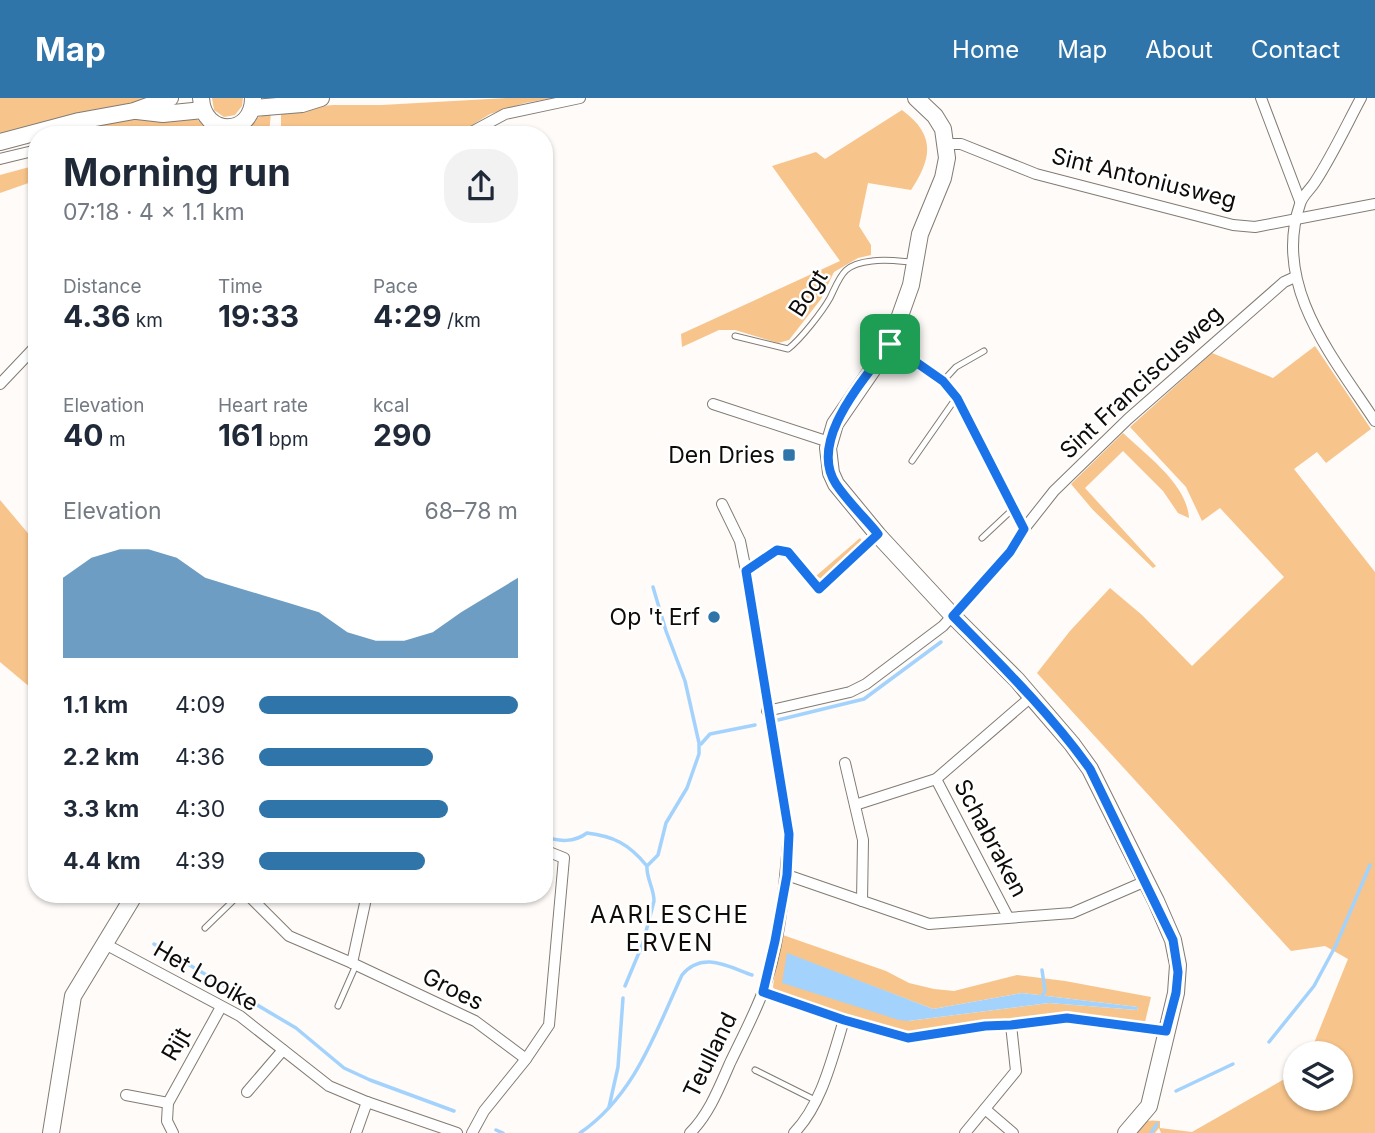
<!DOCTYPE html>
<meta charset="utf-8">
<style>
body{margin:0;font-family:Inter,sans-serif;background:#f2f2f3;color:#1f2937;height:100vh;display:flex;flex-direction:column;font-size:26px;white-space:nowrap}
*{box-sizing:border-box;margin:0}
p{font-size:23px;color:#747a83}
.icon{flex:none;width:38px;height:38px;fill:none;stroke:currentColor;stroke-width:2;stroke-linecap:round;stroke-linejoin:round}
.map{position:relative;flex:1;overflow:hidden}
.panel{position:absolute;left:28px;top:28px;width:525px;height:777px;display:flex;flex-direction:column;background:#fff;border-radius:28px;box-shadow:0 2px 5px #0004}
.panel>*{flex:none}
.fabs{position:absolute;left:1283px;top:943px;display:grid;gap:14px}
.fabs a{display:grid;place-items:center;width:70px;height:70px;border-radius:50%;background:#fff;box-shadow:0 2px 5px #0004;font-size:35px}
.pin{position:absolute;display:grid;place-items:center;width:60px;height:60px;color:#fff;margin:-30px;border-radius:14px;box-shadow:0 4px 10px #0006}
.round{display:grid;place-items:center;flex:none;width:74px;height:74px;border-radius:28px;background:#f2f2f3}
.summary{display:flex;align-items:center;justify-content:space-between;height:119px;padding:0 35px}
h1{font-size:38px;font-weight:700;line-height:52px}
.figures{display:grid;grid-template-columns:repeat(3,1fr);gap:10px;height:119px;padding:7px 35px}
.figures div{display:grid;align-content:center}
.figures b{font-size:30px;font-weight:700}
.figures small{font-size:19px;font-weight:400}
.figures p{font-size:19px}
.chart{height:196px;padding:14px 35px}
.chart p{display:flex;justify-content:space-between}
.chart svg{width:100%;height:126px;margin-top:7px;fill:#3075aa;opacity:.7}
ul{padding:0 35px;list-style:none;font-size:23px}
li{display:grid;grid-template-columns:112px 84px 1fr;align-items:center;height:52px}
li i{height:18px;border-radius:9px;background:#3075aa}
header{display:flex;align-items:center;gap:42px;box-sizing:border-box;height:98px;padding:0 35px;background:#3075aa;color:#fff}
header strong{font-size:33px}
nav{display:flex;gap:38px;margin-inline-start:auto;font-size:24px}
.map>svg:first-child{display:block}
</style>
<header>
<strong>Map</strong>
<nav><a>Home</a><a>Map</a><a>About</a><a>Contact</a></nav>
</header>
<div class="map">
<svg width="1375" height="1035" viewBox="0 0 1375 1035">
<rect width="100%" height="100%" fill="#fefbf8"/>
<g fill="#f7c48b" fill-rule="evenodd">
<polygon points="0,0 163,0 0,37"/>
<polygon points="212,0 243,0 242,8 235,17 224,19 214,12"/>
<polygon points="507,0 553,0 525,5 490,16 456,37 281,37 281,12 333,7 382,7"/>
<path d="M 902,12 C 936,37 932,60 911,92 L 868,85 L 859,128 L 871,147 L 871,157 L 858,160 L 834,174 L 821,201 L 789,242 L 778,245 L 735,232 L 719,232 L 682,249 L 681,236 L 840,163 L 772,68 L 816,54 L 825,61 Z"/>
<polygon points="271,14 269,37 246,37 257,20"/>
<polygon points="155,19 194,19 217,37 58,37 123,23"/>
<polygon points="37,67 37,82 0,95 0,77"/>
<path d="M 1315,248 L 1371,331 L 1326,365 L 1317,354 L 1294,371 L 1375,474 L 1375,1035 L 1161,1035 L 1159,1030 L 1155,1035 L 1132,1035 C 1141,1024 1145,1021 1160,1023 L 1160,1030 L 1192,1034 L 1295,975 L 1295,1001 L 1340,1001 L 1340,956 L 1310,955 L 1348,861 L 1325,848 L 1291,853 L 1037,575 L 1070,533 L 1110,490 L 1142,517 L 1192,568 L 1284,479 L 1220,410 L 1202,423 L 1186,389 L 1130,329 L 1212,255 L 1273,280 Z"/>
<path d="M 1123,335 C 1146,357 1187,386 1189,420 L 1178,415 L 1163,393 L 1123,353 L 1085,390 L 1156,468 L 1153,470 L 1093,412 L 1071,386 Z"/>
<polygon points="0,402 37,446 37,595 0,564"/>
<polygon points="860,440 863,444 825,479 822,481 816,478"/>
<path d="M 780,836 L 886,873 L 909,885 L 934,891 L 954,893 L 1017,877 L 1065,883 L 1151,899 L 1145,924 L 1061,916 L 903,935 L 776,895 L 773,889 ZM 787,856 L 933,911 L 1022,895 L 1138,909 L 1137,912 L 1049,905 L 908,923 Z"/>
</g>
<polygon fill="#a3d3fd" points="787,855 933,911 1022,895 1138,909 1137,912 1049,905 908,923 899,922 782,885"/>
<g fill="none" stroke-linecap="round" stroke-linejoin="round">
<g stroke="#a3d3fd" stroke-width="3.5">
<polyline points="778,622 864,601 941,544"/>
<polyline points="701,646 710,636 755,627"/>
<path d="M 544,737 C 558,745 575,744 587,735 C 613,738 629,746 646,767"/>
<polyline points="154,846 296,930 344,970 370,982 454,1013"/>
<path d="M 625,888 L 643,845 L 654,803 C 654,790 646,780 647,768 L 658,757 L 666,725 L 687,690 L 699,656 L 699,645 L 685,583 L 666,533 L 653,489"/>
<polyline points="1041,900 1045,893 1042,872"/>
<polyline points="1269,944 1314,888 1336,847 1370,767"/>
<polyline points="1176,993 1233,966"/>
<polyline points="609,1009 618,969 623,900"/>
<polyline points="496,1032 503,1035"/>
<path d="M 580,1035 C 635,997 655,935 682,877 C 702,853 727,868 752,877"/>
<polyline points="1151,1035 1157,1026"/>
</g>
<g stroke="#827b73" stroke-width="7">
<g id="lane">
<path d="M 735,238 L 788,251 C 801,241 822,214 830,200 C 841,177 843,166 872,163 C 885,161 899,163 911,164"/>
<polyline points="943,283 956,269 984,253"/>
<polyline points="912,363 956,300"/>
<polyline points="982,440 1013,411"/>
<polyline points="746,473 777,452 788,454 819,491 876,439"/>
<polyline points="205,830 240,796"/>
<polyline points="338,908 356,867"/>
<polyline points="755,972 815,1002"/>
</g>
</g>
<g stroke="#827b73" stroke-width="12">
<g id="street">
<polyline points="1261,0 1300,103"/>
<path d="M 1361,0 C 1346,28 1332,58 1315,84 C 1310,92 1302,98 1300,106 C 1272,188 1333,259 1375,323"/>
<polyline points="466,37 505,16 580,0"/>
<polyline points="947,46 961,46 1036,76 1233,127 1255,129 1375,106"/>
<polyline points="0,61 37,52"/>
<polyline points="890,246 943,283 957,300 1024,431"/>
<polyline points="0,286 37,247"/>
<polyline points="713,306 829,344"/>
<polyline points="767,613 850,594 866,586 943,528 1010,454 1024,431 1054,393 1128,321 1284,184 1295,179"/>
<polyline points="845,665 863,742 862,803"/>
<polyline points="936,681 1008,819"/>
<polyline points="855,707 936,681 1031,599"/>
<polyline points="787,777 929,826 1072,815 1146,783"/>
<polyline points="247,796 289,838 352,865 475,923 526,961"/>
<polyline points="105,846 240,918 329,988 367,1004 457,1035"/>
<polyline points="352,865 367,796"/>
<polyline points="763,894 844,922 907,940 986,928 1011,927 1067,920 1166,933"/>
<polyline points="247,994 283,952"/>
<polyline points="126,997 168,1005"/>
<polyline points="985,1011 1013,1035"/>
<polyline points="173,1035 167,1023 168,1005 221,909"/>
<polyline points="356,1035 367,1004"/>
<polyline points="472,1035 484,1013 526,961 549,927 564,760 544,752"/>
<path d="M 690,1035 C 709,1016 719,990 730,965 C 741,942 753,919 762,896 C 781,848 784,787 789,736 L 746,473 L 740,443 L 722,406"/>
<path d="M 794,1035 C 822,1006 832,960 844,922"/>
<polyline points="965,1035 1016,973 1011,927"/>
</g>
</g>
<g stroke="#827b73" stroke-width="18">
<g id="secondary">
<path d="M 201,0 C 203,39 253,39 253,0"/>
<polyline points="916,0 935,18 943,31 947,60 943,80 920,136 911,187 890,246 835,326 828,350 831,375 836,386 878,437 953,518 1017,582 1072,646 1090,671 1156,803 1173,842 1178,867 1176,895 1149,1008 1126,1035"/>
<polyline points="253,10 302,6 321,0"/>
<polyline points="137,13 163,16 203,12"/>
<polyline points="0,44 79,23 134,13 170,0"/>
<polyline points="51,1035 73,898 135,796"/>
</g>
</g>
<use href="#lane" stroke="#fff" stroke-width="5"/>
<use href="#street" stroke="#fff" stroke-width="10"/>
<use href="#secondary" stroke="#fff" stroke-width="16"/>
</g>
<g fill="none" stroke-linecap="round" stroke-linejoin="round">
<g stroke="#fff" stroke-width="14">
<path id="route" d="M 890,246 L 943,283 L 957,300 L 1024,431 L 1010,454 L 953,518 C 1001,567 1050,615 1090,671 L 1173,842 L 1178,874 L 1176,895 L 1166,933 L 1067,920 L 1011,927 L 985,928 L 908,940 L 844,922 L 763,894 L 775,843 L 787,777 L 789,736 L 746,473 L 777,452 L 788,454 L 819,491 L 878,436 C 865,420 848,404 836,386 C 807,342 866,280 890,246 Z"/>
</g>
<use href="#route" stroke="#1a73e8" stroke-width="9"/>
</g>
<g fill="#3075aa" stroke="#fff" stroke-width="2.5">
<rect x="782" y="350" width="14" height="14" rx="3.5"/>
<circle cx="714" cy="519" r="7"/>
</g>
<g text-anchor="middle" stroke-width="5" stroke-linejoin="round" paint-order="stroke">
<g font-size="23" fill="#0e0b09" stroke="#fff">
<text transform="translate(1144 80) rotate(14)" y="8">Sint Antoniusweg</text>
<text transform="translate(808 195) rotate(-57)" y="8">Bogt</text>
<text transform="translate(1141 284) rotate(-43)" y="8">Sint Franciscusweg</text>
<text transform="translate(991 740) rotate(62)" y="8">Schabraken</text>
<text transform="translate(206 878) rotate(30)" y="8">Het Looike</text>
<text transform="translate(453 891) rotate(27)" y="8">Groes</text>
<text transform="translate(176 946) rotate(-60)" y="8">Rijt</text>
<text transform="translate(710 957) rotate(-64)" y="8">Teulland</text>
</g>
<g font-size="23" fill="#0e0b09" stroke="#fff" text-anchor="end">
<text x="775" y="365">Den Dries</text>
<text x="700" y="527">Op 't Erf</text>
</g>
<g font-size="24" letter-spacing="2" fill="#0e0b09" stroke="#fff">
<text x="670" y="825">AARLESCHE<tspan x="670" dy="28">ERVEN</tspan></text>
</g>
</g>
</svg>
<div class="fabs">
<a><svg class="icon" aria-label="layers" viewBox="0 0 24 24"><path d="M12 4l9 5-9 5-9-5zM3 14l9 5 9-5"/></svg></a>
</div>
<div class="pin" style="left:890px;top:246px;background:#1e9e55"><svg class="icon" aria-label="arrive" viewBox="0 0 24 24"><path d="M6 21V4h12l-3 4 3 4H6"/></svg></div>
<section class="panel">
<div class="summary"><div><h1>Morning run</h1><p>07:18 · 4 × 1.1 km</p></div><a class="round"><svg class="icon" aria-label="share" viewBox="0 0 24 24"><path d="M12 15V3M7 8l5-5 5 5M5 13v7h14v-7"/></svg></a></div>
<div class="figures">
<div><p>Distance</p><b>4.36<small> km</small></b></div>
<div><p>Time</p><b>19:33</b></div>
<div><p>Pace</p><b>4:29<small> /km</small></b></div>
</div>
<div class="figures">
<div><p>Elevation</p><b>40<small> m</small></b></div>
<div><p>Heart rate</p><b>161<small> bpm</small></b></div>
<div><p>kcal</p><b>290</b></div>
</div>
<div class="chart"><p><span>Elevation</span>68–78 m</p>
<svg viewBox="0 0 160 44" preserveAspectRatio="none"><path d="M0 44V16L10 9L20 6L30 6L40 9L50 16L60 19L70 22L80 25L90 28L100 35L110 38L120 38L130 35L140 28L150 22L160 16V44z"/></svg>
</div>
<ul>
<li><b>1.1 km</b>4:09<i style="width:100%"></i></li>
<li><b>2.2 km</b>4:36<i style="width:67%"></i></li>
<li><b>3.3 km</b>4:30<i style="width:73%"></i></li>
<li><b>4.4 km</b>4:39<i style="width:64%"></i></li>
</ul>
</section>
</div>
